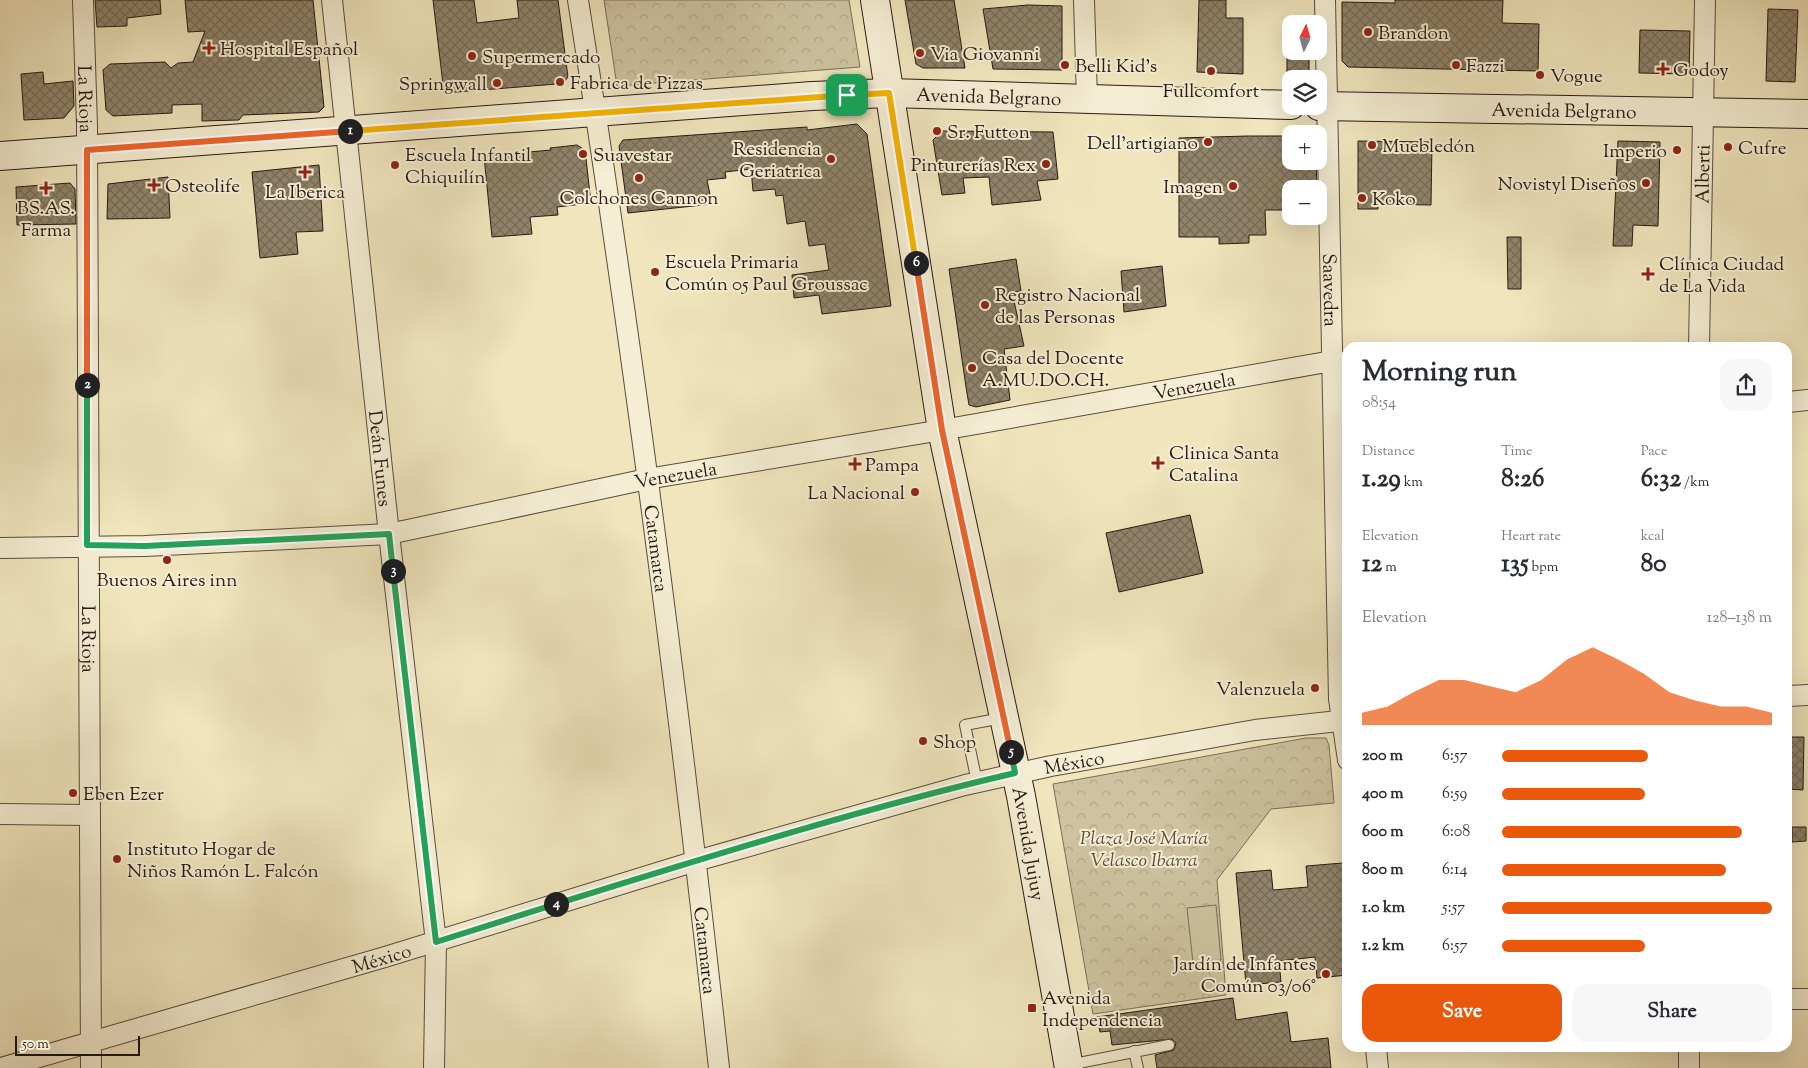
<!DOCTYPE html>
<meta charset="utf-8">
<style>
body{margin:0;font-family:"Sorts Mill Goudy",serif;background:#f7f7f7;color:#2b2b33;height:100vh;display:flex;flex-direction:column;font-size:19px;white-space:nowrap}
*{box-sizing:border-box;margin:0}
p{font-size:16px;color:#7c7c81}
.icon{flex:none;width:28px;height:28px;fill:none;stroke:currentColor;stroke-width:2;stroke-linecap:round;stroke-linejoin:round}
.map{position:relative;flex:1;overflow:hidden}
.drawer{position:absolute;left:1342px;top:342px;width:450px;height:710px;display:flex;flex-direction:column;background:#fff;border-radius:15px;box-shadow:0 5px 20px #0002}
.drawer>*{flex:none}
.needle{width:32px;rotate:5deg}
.buttons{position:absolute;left:1282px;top:15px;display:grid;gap:10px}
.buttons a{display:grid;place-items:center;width:45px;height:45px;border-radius:10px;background:#fff;box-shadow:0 5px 20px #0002;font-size:25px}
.scale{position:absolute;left:15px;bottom:12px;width:125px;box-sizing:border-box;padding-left:5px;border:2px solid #271a13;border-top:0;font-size:14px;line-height:18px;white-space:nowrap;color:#271a13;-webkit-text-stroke:4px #f5eed4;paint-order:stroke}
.pin{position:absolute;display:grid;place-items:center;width:42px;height:42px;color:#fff;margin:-21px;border-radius:10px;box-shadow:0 2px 8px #0006}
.km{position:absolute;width:25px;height:25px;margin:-12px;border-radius:50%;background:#222;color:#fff;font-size:14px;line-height:25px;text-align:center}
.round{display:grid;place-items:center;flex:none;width:52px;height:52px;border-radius:15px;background:#f7f7f7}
.summary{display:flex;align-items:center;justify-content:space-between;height:85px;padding:0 20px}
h1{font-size:28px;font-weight:700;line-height:38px}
.stats{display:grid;grid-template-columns:repeat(3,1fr);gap:8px;height:85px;padding:5px 20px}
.stats div{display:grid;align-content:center}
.stats b{font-size:25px;font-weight:700}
.stats small{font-size:14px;font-weight:400}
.stats p{font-size:14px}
.chart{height:140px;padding:10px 20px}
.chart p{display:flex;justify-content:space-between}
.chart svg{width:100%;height:90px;margin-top:5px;fill:#ea580c;opacity:.7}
.action{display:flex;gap:10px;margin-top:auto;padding:10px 20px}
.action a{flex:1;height:58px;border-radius:15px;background:#ea580c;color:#fff;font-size:20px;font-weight:700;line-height:58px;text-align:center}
.action a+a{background:#f7f7f7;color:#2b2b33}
ul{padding:0 20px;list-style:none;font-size:16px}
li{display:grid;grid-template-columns:80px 60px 1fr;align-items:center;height:38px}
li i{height:12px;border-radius:6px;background:#ea580c}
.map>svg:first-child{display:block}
</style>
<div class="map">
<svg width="1808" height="1068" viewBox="0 0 1808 1068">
<defs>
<pattern id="forest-crowns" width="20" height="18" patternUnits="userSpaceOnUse" patternTransform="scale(1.25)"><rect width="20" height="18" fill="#cec2a0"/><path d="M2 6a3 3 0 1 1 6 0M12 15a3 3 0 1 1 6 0" fill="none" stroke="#b1a689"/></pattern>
<pattern id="building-cross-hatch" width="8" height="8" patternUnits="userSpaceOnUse" patternTransform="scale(1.25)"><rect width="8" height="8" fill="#90846b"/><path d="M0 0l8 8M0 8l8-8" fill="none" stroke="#766b57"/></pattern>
</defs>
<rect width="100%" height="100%" fill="#f0e5bd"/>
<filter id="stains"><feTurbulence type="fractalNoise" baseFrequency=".004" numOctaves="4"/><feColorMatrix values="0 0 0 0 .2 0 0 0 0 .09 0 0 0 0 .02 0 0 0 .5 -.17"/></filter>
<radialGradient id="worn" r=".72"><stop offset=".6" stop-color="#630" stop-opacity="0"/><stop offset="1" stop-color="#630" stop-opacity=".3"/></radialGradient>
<g fill="url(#forest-crowns)" stroke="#7a6e5a">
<polygon points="604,0 849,0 860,67 617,86"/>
<polygon points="1306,738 1326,738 1329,745 1334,803 1271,809 1217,880 1226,995 1093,1014 1053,784"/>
</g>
<polygon fill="#cec2a0" stroke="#7a6e5a" points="1216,905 1221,960 1193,963 1187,908"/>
<g fill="url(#building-cross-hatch)" stroke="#271a13">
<polygon points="95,0 160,0 161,14 127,18 127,26 97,27"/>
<polygon points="185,0 313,0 324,107 319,112 243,115 239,120 202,121 202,104 172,105 172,113 113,116 106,110 103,70 110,64 165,62 171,68 178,63 193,62 205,31 188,32"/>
<polygon points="433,0 474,0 477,23 519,18 517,0 558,0 568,77 564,82 557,84 444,93"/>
<polygon points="905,0 954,0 965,68 923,68 916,64"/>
<polygon points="1199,0 1226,0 1226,18 1243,18 1243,74 1197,72"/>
<polygon points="1395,0 1503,0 1502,23 1539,24 1538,71 1348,67 1342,61 1342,2 1395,3"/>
<polygon points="1028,5 1062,6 1062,70 993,69 983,9"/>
<polygon points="1768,9 1798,10 1795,82 1766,81"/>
<polygon points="1640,30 1690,31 1689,74 1639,73"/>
<polygon points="1287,51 1309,51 1309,70 1302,77 1287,77"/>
<polygon points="43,72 44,84 73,81 74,106 64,118 24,120 21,74"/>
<polygon points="857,124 867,134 891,306 822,314 819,295 794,298 792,275 829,270 825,244 809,246 805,221 787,224 783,195 776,196 775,189 753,191 751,169 725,172 726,178 707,180 712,204 628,213 619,146 623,140 807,127 807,130"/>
<polygon points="942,131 1053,132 1058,179 1037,181 1041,200 992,205 989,177 963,178 965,193 942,195 933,140"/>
<polygon points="1247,136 1291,136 1291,161 1316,161 1317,189 1291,189 1291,210 1265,210 1266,235 1249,235 1249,243 1219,244 1219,237 1179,237 1179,138"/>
<polygon points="1358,141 1432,142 1431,205 1378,204 1378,209 1358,209"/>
<polygon points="1618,141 1660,142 1658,226 1633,225 1632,246 1613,246"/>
<polygon points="577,145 585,150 591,203 557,207 558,215 530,217 532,234 492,237 484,156 551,150 550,148"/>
<polygon points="319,165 323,231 296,232 298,254 260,258 252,172"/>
<polygon points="168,177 170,218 107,219 108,184"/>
<polygon points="70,183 75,189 76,224 17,225 16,187"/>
<polygon points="1507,237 1521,237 1521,289 1508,289"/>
<polygon points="1016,259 1021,291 1012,292 1024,346 1004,349 1010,400 976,407 969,405 966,387 949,269"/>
<polygon points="1162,266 1166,306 1124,312 1121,271"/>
<polygon points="1190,515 1203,573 1119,592 1106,533"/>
<polygon points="1788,737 1804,737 1803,790 1788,789"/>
<polygon points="1792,827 1806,827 1806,841 1792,842"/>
<polygon points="1343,863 1348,911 1348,975 1317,978 1315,957 1279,961 1281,982 1246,985 1236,873 1271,870 1273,890 1308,887 1306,866"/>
<polygon points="1233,998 1236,1020 1287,1012 1291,1042 1328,1038 1331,1068 1157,1068 1155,1055 1174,1050 1176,1043 1172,1039 1112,1045 1110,1031 1100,1032 1097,1017"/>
</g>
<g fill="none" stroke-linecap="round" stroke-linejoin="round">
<g stroke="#594d3e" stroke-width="12">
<g id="lane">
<polyline points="977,782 965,725 1002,718"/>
<polyline points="1134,1051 1138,1068"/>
<polyline points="1069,1065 1169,1045"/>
</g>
</g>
<g stroke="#594d3e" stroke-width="22">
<g id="street">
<path id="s1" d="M 83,0 L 87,126 L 91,1068"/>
<path id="s2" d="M 332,0 L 389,534 L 436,942 L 434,1068"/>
<path id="s3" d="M 578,0 C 634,355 680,711 719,1068"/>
<polyline points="1084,0 1087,100"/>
<path id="s4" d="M 1325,0 L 1339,699 L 1348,760"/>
<path id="s5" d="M 1699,348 L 1705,0"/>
<polyline points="1788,402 1808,400"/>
<path id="s6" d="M 0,548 L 145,546 L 389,534 L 647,479 L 942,430 L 1332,361 L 1348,363"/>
<polyline points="1788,696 1808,695"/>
<polyline points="0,814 88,815"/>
<polyline points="1788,999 1808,999"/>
<polyline points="1376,1048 1378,1068"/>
<path id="s7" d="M 1,1068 L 385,957 L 696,861 L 965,785 L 1051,766 L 1255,730 L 1348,720"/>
<polyline points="1689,1068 1689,1048"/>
</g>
</g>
<g stroke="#271a13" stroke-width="30">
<g id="secondary">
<path id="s8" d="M 875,0 L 942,430 L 1021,796 L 1069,1068"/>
<path id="s9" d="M 1319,106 L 1808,114"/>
<path id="s10" d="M 0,156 L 812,96 L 889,93 L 1291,105"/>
</g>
</g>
<use href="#lane" stroke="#f5eed4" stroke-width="10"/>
<use href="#street" stroke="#f5eed4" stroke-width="20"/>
<use href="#secondary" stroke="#f5eed4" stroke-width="28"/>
</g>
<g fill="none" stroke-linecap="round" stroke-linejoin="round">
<g stroke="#fff" stroke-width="10">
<polyline id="split-1" points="350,131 847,95"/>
</g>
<g stroke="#fff" stroke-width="10">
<polyline id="split-2" points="87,385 87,150 350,131"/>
</g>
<g stroke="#fff" stroke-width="10">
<polyline id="split-3" points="87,385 87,545 145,546 389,534 393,571"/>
</g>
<g stroke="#fff" stroke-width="10">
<polyline id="split-4" points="393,571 436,942 556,904"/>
</g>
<g stroke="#fff" stroke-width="10">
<path id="split-5" d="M 556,904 C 708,857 860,809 1015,773 L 1011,752"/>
</g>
<g stroke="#fff" stroke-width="10">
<polyline id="split-6" points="916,263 942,430 1011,752"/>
</g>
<g stroke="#fff" stroke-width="10">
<polyline id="split-7" points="847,95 889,93 916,263"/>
</g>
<use href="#split-1" stroke="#f5b400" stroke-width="6"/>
<use href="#split-2" stroke="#f0652b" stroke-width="6"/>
<use href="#split-3" stroke="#22a559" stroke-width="6"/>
<use href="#split-4" stroke="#22a559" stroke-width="6"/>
<use href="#split-5" stroke="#22a559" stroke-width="6"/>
<use href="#split-6" stroke="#f0652b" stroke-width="6"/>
<use href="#split-7" stroke="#f5b400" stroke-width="6"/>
</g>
<g fill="#8f2418" stroke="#f5eed4" stroke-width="2">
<circle cx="1368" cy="32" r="5"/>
<path d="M206.5 40.5h5v5h5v5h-5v5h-5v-5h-5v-5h5z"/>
<circle cx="920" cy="53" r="5"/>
<circle cx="472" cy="56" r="5"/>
<circle cx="1065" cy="65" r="5"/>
<circle cx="1456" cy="65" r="5"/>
<path d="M1660.5 61.5h5v5h5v5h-5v5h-5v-5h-5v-5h5z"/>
<circle cx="1211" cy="71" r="5"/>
<circle cx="1540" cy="75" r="5"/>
<circle cx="560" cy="82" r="5"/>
<circle cx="497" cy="83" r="5"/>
<circle cx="937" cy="131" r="5"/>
<circle cx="1208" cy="142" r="5"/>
<circle cx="1372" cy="145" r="5"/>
<circle cx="1728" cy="147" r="5"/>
<circle cx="1677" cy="150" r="5"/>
<circle cx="583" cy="154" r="5"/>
<circle cx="831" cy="159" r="5"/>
<circle cx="1046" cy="164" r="5"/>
<circle cx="395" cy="165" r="5"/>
<path d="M302.5 164.5h5v5h5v5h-5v5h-5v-5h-5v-5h5z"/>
<circle cx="639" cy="178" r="5"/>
<circle cx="1646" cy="183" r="5"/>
<path d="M151.5 177.5h5v5h5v5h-5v5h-5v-5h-5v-5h5z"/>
<circle cx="1233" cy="186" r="5"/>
<path d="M43.5 180.5h5v5h5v5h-5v5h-5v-5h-5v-5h5z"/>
<circle cx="1362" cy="198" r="5"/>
<circle cx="655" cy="272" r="5"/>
<path d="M1645.5 266.5h5v5h5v5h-5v5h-5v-5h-5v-5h5z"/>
<circle cx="985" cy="305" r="5"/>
<circle cx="972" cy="368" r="5"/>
<path d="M1155.5 455.5h5v5h5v5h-5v5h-5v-5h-5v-5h5z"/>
<path d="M852.5 456.5h5v5h5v5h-5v5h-5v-5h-5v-5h5z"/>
<circle cx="915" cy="492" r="5"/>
<circle cx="167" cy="560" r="5"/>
<circle cx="1315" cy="688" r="5"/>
<circle cx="923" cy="741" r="5"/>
<circle cx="73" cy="793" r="5"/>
<circle cx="117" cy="859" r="5"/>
<circle cx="1326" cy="974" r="5"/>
<rect x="1027" y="1003" width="10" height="10" rx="2.5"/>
</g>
<g text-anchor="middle" stroke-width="4" stroke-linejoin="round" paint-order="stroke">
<g font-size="19" fill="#271a13" stroke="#f5eed4" text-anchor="start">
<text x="1378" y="39">Brandon</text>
<text x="220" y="55">Hospital Español</text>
<text x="930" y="60">Via Giovanni</text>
<text x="482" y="63">Supermercado</text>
<text x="1075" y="72">Belli Kid's</text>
<text x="1466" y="72">Fazzi</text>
<text x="1673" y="76">Godoy</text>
<text x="1550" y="82">Vogue</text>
<text x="570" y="89">Fabrica de Pizzas</text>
<text x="487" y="90" text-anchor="end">Springwall</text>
<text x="1211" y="97" text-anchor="middle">Fullcomfort</text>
<text x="947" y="138">Sr. Futton</text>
<text x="1198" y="149" text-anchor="end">Dell'artigiano</text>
<text x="1382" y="152">Muebledón</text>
<text x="1738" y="154">Cufre</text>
<text x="821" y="155" text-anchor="end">Residencia<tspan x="821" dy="22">Geriatrica</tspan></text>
<text x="1667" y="157" text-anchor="end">Imperio</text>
<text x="405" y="161">Escuela Infantil<tspan x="405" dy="22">Chiquilín</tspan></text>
<text x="593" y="161">Suavestar</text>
<text x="1036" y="171" text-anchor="end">Pinturerías Rex</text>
<text x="1636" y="190" text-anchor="end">Novistyl Diseños</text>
<text x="165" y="192">Osteolife</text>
<text x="1223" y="193" text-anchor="end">Imagen</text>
<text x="305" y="198" text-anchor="middle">La Iberica</text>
<text x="639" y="204" text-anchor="middle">Colchones Cannon</text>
<text x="1372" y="205">Koko</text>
<text x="46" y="214" text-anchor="middle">BS.AS.<tspan x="46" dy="22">Farma</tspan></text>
<text x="665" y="268">Escuela Primaria<tspan x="665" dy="22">Común 05 Paul Groussac</tspan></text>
<text x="1659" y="270">Clínica Ciudad<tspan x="1659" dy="22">de La Vida</tspan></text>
<text x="995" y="301">Registro Nacional<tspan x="995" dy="22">de las Personas</tspan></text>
<text x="982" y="364">Casa del Docente<tspan x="982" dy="22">A.MU.DO.CH.</tspan></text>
<text x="1169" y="459">Clinica Santa<tspan x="1169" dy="22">Catalina</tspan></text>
<text x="865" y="471">Pampa</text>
<text x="905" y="499" text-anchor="end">La Nacional</text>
<text x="167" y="586" text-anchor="middle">Buenos Aires inn</text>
<text x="1305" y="695" text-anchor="end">Valenzuela</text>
<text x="933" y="748">Shop</text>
<text x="83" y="800">Eben Ezer</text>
<text x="127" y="855">Instituto Hogar de<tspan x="127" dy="22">Niños Ramón L. Falcón</tspan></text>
<text x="1316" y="970" text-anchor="end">Jardín de Infantes<tspan x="1316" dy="22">Común 03/06°</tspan></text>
<text x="1042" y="1004">Avenida<tspan x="1042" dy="22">Independencia</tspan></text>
</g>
<g font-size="19" fill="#271a13" stroke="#f5eed4">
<text dy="7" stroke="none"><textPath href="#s10" startOffset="991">Avenida Belgrano</textPath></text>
<text dy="7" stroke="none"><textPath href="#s1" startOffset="99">La Rioja</textPath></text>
<text dy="7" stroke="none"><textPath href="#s9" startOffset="245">Avenida Belgrano</textPath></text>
<text dy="7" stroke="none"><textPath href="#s5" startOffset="174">Alberti</textPath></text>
<text dy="7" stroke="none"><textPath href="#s4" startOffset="290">Saavedra</textPath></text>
<text dy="7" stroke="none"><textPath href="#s6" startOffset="1208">Venezuela</textPath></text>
<text dy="7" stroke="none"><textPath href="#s2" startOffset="461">Deán Funes</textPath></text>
<text dy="7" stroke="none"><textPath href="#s6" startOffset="682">Venezuela</textPath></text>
<text dy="7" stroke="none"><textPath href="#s3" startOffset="554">Catamarca</textPath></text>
<text dy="7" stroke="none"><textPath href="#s1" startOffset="639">La Rioja</textPath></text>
<text dy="7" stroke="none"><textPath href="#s7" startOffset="1116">México</textPath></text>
<text dy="7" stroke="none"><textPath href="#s8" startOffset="858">Avenida Jujuy</textPath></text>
<text dy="7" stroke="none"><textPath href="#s3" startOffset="959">Catamarca</textPath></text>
<text dy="7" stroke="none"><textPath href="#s7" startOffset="396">México</textPath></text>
</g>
<g font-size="19" font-style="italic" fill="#594c3d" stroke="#f5eed4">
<text x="1144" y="844">Plaza José María<tspan x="1144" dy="22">Velasco Ibarra</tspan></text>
</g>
</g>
<rect width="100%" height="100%" filter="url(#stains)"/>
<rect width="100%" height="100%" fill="url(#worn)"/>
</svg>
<div class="buttons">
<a><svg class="needle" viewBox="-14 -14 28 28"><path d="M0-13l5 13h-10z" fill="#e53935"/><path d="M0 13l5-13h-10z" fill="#7c7c81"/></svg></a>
<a><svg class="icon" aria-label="layers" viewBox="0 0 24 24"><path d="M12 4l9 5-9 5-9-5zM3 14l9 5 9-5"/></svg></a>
<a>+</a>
<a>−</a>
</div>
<div class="scale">50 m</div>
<div class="pin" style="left:847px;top:95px;background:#1e9e55"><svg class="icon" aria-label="arrive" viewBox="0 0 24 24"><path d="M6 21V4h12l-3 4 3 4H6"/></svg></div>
<b class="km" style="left:350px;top:131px">1</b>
<b class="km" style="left:87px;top:385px">2</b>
<b class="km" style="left:393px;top:571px">3</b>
<b class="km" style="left:556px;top:904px">4</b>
<b class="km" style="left:1011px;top:752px">5</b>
<b class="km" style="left:916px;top:263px">6</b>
<section class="drawer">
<div class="summary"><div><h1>Morning run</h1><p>08:54</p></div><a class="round"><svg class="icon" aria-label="share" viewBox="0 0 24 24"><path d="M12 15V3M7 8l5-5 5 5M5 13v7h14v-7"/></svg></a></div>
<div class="stats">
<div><p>Distance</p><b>1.29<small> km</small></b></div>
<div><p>Time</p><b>8:26</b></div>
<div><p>Pace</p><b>6:32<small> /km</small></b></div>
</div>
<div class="stats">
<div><p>Elevation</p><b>12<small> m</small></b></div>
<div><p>Heart rate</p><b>135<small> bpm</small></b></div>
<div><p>kcal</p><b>80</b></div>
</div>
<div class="chart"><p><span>Elevation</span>128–138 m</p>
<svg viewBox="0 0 160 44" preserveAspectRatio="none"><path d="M0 44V38L10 35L20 28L30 22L40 22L50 25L60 28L70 22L80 12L90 6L100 12L110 19L120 28L130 32L140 35L150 35L160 38V44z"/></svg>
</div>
<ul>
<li><b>200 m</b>6:57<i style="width:54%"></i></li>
<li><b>400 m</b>6:59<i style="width:53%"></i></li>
<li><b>600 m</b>6:08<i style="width:89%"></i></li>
<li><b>800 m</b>6:14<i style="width:83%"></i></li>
<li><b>1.0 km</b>5:57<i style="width:100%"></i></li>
<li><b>1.2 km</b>6:57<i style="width:53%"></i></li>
</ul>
<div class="action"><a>Save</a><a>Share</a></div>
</section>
</div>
